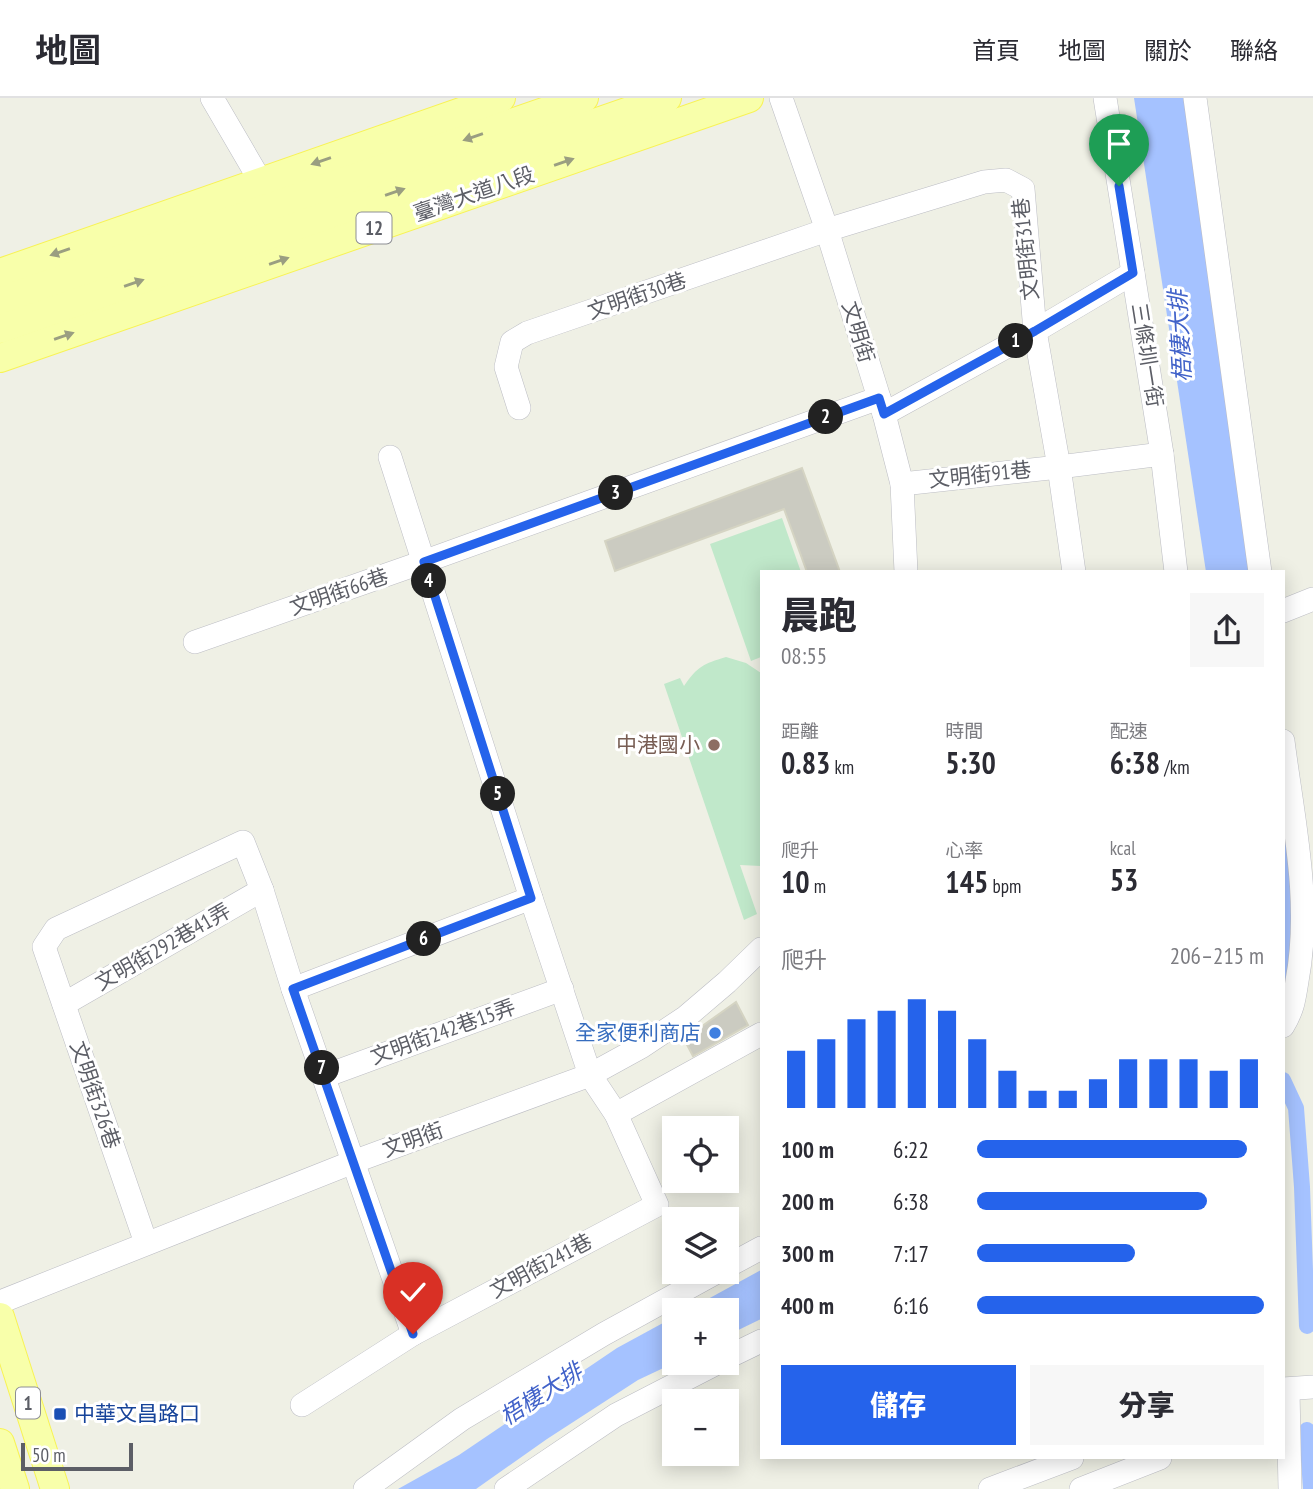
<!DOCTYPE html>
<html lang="zh-TW">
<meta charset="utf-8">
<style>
body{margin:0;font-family:"PT Sans Narrow","Noto Sans TC",sans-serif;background:#f7f7f7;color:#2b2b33;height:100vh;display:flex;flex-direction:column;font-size:26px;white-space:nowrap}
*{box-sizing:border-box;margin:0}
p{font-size:23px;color:#7c7c81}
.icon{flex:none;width:38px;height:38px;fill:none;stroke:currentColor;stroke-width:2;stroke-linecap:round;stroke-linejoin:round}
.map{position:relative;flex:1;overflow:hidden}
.panel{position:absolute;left:760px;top:472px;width:525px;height:889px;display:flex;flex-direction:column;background:#fff;border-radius:0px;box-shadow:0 4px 18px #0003}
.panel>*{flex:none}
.controls{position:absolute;left:662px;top:1018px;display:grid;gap:14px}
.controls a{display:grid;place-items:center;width:77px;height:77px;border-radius:0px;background:#fff;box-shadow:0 4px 18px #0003;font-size:35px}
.scale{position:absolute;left:21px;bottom:18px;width:112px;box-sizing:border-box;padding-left:7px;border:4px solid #5c5e66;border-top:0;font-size:19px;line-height:24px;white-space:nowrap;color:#5c5e66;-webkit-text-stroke:5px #fff;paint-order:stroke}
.pin{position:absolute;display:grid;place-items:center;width:60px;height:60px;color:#fff;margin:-72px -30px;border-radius:50% 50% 50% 0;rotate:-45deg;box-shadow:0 0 7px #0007}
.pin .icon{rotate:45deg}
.km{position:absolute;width:35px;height:35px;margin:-18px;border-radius:50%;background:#222;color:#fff;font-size:19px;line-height:35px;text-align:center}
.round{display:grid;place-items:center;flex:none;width:74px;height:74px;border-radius:0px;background:#f7f7f7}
.headline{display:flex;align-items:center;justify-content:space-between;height:119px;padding:0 21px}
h1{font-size:38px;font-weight:800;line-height:52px}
.figures{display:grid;grid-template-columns:repeat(3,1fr);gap:10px;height:119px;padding:7px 21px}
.figures div{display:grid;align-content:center}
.figures b{font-size:30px;font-weight:800}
.figures small{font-size:19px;font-weight:400}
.figures p{font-size:19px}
.chart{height:196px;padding:14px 21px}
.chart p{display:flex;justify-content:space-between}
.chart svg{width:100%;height:126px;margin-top:7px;stroke:#2563eb;stroke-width:6}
.primary-button{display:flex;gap:14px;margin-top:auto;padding:14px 21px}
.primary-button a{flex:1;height:80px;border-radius:0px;background:#2563eb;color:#fff;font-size:28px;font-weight:800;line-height:80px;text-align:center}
.primary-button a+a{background:#f7f7f7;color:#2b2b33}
ul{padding:0 21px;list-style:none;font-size:23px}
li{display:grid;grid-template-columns:112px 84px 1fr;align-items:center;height:52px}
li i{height:18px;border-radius:9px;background:#2563eb}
header{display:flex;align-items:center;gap:42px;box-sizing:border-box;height:98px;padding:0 35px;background:#fff;border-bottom:2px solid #e1e1e2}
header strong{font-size:33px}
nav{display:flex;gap:38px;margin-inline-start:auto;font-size:24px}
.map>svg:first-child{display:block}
</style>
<header>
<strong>地圖</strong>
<nav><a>首頁</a><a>地圖</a><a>關於</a><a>聯絡</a></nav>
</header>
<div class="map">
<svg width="1313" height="1391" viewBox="0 0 1313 1391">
<rect width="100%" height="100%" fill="#eff0e5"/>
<g fill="#c0e8ca">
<polygon points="782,420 801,474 761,474 761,559 751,563 710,446"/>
<path d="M 726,559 L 746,565 L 761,575 L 761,768 L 740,767 L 757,816 L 744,822 L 664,586 L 680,580 L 684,588 C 698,568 703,566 726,559 Z"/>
</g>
<g fill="#a5c2ff">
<polygon points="1134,0 1188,0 1251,474 1206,474"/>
<polygon points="1283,703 1299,848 1283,905"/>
<polygon points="761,1172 761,1221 726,1238 726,1213 686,1213"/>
<polygon points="674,1219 674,1265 638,1282 547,1341 476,1391 398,1391 459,1357 617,1250"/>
</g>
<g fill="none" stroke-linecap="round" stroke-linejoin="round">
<g stroke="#a5c2ff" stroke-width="16">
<polyline points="1283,982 1296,1010 1302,1089 1307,1228"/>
<polyline points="1307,1332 1311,1391"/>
</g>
</g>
<g fill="#cbcbc1" stroke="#d5d4c3" stroke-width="2">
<polygon points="802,370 840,474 807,474 784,411 615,473 605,443"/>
<polygon points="736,904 748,927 693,958 684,941"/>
</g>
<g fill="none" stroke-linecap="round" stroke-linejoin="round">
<g stroke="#bcbdc4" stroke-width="24">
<g id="minor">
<polyline points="212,0 261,84"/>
<polyline points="781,0 827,132 884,316 902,386 906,474"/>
<polyline points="1105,0 1162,356 1176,474"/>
<polyline points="1195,0 1260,474"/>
<polyline points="519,310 506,269 512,244 527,235 827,132 984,84 1006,82 1023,91 1035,233 1059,369 1074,474"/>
<polyline points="884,316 1035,233 1133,175"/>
<polyline points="902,386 1059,369 1162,356"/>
<polyline points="1283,513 1313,501"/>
<polyline points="195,544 423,464 879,300"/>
<path d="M 1283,643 C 1293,722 1312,804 1297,883 C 1294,902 1293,911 1283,928"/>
<polyline points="293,891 531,800"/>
<polyline points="64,906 262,792"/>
<polyline points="325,978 562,891"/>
<polyline points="616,1016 761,936"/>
<polyline points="146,1145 44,849 56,831 243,744 262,792 293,891 413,1236"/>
<polyline points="726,1169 761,1150"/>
<polyline points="0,1204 353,1064 590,977 641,949 686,919 727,884 761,851"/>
<polyline points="726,1260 761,1243"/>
<polyline points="1283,1291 1313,1289"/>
<polyline points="1288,1292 1290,1391"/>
<polyline points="302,1307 413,1236 657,1107 616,1016 590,977 531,800 390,359"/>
<polyline points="365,1391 462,1321 604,1236 717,1174"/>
<polyline points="506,1391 616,1317 717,1265"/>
<polyline points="990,1391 1072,1360"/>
<polyline points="1081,1391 1160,1360"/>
</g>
</g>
<g stroke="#f8f355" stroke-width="30">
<g id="major">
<polyline points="0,175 501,0"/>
<polyline points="0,203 584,0"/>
<polyline points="0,231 667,0"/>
<polyline points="0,260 749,0"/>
<polyline points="0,1219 55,1391"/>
<polyline points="0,1345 15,1391"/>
</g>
</g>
<use href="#minor" stroke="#fff" stroke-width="23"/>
<use href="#major" stroke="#f8ffaa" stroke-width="28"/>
</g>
<defs><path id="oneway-solid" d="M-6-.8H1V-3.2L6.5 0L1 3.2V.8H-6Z" transform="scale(1.75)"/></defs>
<g fill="#9a9e81">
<use href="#oneway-solid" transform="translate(473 39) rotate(161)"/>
<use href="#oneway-solid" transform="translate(321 63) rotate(161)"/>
<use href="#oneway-solid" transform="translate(564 64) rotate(-19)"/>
<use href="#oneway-solid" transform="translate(395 94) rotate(-19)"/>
<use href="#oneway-solid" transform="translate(60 154) rotate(161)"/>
<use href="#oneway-solid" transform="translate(279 163) rotate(-19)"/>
<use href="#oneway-solid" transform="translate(134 185) rotate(-19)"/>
<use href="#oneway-solid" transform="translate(64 238) rotate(-19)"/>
</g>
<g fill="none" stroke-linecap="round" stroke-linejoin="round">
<g stroke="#fff" stroke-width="14">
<polyline id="route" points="413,1236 293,891 531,800 424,464 879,300 884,316 1035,233 1133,175 1119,88"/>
</g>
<use href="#route" stroke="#2563eb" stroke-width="9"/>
</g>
<circle fill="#8d6e63" stroke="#fff" stroke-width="2.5" cx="714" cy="647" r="7"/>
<circle fill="#3f7fe0" stroke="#fff" stroke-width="2.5" cx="715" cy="935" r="7"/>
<rect fill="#1a4fb4" stroke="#fff" stroke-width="2.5" x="53" y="1309" width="14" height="14" rx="3.5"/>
<g text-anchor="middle" stroke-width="6" stroke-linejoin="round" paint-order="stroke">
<g fill="#fff" stroke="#8d8e94" stroke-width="2">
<rect x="356.5" y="114.5" width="35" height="31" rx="5"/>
<rect x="16" y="1289.5" width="24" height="31" rx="5"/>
</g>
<g font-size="19" font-weight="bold" fill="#5c5e66">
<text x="374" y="137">12</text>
<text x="28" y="1312">1</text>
</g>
<g font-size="21" fill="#5c5e66" stroke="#fff">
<text transform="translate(474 96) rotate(-19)" y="7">臺灣大道八段</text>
<text transform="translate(1026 151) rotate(-96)" y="7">文明街31巷</text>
<text transform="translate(637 198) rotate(-19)" y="7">文明街30巷</text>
<text transform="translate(858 234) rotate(73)" y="7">文明街</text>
<text transform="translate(1147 257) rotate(81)" y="7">三條圳一街</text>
<text transform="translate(980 377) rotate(-6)" y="7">文明街91巷</text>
<text transform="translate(339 494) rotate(-19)" y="7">文明街66巷</text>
<text transform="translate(163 849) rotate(-30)" y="7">文明街292巷41弄</text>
<text transform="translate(443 934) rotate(-20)" y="7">文明街242巷15弄</text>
<text transform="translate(95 997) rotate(71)" y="7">文明街326巷</text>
<text transform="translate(413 1042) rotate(-20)" y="7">文明街</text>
<text transform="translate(541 1168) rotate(-28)" y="7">文明街241巷</text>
</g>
<g font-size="21" fill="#785e54" stroke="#fff" text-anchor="end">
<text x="700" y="654">中港國小</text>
</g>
<g font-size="21" fill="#366cbe" stroke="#fff" text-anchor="end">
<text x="701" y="942">全家便利商店</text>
</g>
<g font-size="21" fill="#164399" stroke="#fff" text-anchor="start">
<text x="74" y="1323">中華文昌路口</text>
</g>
<g font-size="23" font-style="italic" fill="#4162c9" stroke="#fff">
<text transform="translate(1180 238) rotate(-93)" y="8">梧棲大排</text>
<text transform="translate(541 1296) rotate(-33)" y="8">梧棲大排</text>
</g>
</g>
</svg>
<div class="controls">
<a><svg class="icon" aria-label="locate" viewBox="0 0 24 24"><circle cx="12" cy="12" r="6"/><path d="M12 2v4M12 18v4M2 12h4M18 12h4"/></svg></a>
<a><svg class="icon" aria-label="layers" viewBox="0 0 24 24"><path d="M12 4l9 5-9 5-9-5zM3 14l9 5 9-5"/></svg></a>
<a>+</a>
<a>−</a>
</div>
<div class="scale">50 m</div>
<div class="pin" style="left:1119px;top:88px;background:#1e9e55"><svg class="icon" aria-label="arrive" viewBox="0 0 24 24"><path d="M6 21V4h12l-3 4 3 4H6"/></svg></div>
<div class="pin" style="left:413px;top:1236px;background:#d93025"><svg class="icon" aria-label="check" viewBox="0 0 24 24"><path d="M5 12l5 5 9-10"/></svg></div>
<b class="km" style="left:1016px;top:243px">1</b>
<b class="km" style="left:826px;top:319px">2</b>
<b class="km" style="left:616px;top:395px">3</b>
<b class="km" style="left:429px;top:483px">4</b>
<b class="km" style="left:498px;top:696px">5</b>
<b class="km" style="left:424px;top:841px">6</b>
<b class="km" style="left:322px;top:970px">7</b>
<section class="panel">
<div class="headline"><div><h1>晨跑</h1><p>08:55</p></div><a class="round"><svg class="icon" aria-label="share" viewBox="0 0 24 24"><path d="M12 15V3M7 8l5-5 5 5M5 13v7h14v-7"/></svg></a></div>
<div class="figures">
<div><p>距離</p><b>0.83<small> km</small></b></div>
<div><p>時間</p><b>5:30</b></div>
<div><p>配速</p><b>6:38<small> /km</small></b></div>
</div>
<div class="figures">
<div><p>爬升</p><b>10<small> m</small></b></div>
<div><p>心率</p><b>145<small> bpm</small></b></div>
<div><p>kcal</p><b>53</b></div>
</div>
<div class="chart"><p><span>爬升</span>206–215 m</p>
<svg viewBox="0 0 160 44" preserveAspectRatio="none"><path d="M5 44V24M15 44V20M25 44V13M35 44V10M45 44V6M55 44V10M65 44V20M75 44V31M85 44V38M95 44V38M105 44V34M115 44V27M125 44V27M135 44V27M145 44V31M155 44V27"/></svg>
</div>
<ul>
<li><b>100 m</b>6:22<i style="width:94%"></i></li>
<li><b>200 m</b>6:38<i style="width:80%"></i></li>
<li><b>300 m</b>7:17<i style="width:55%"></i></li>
<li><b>400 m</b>6:16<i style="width:100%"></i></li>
</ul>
<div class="primary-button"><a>儲存</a><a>分享</a></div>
</section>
</div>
